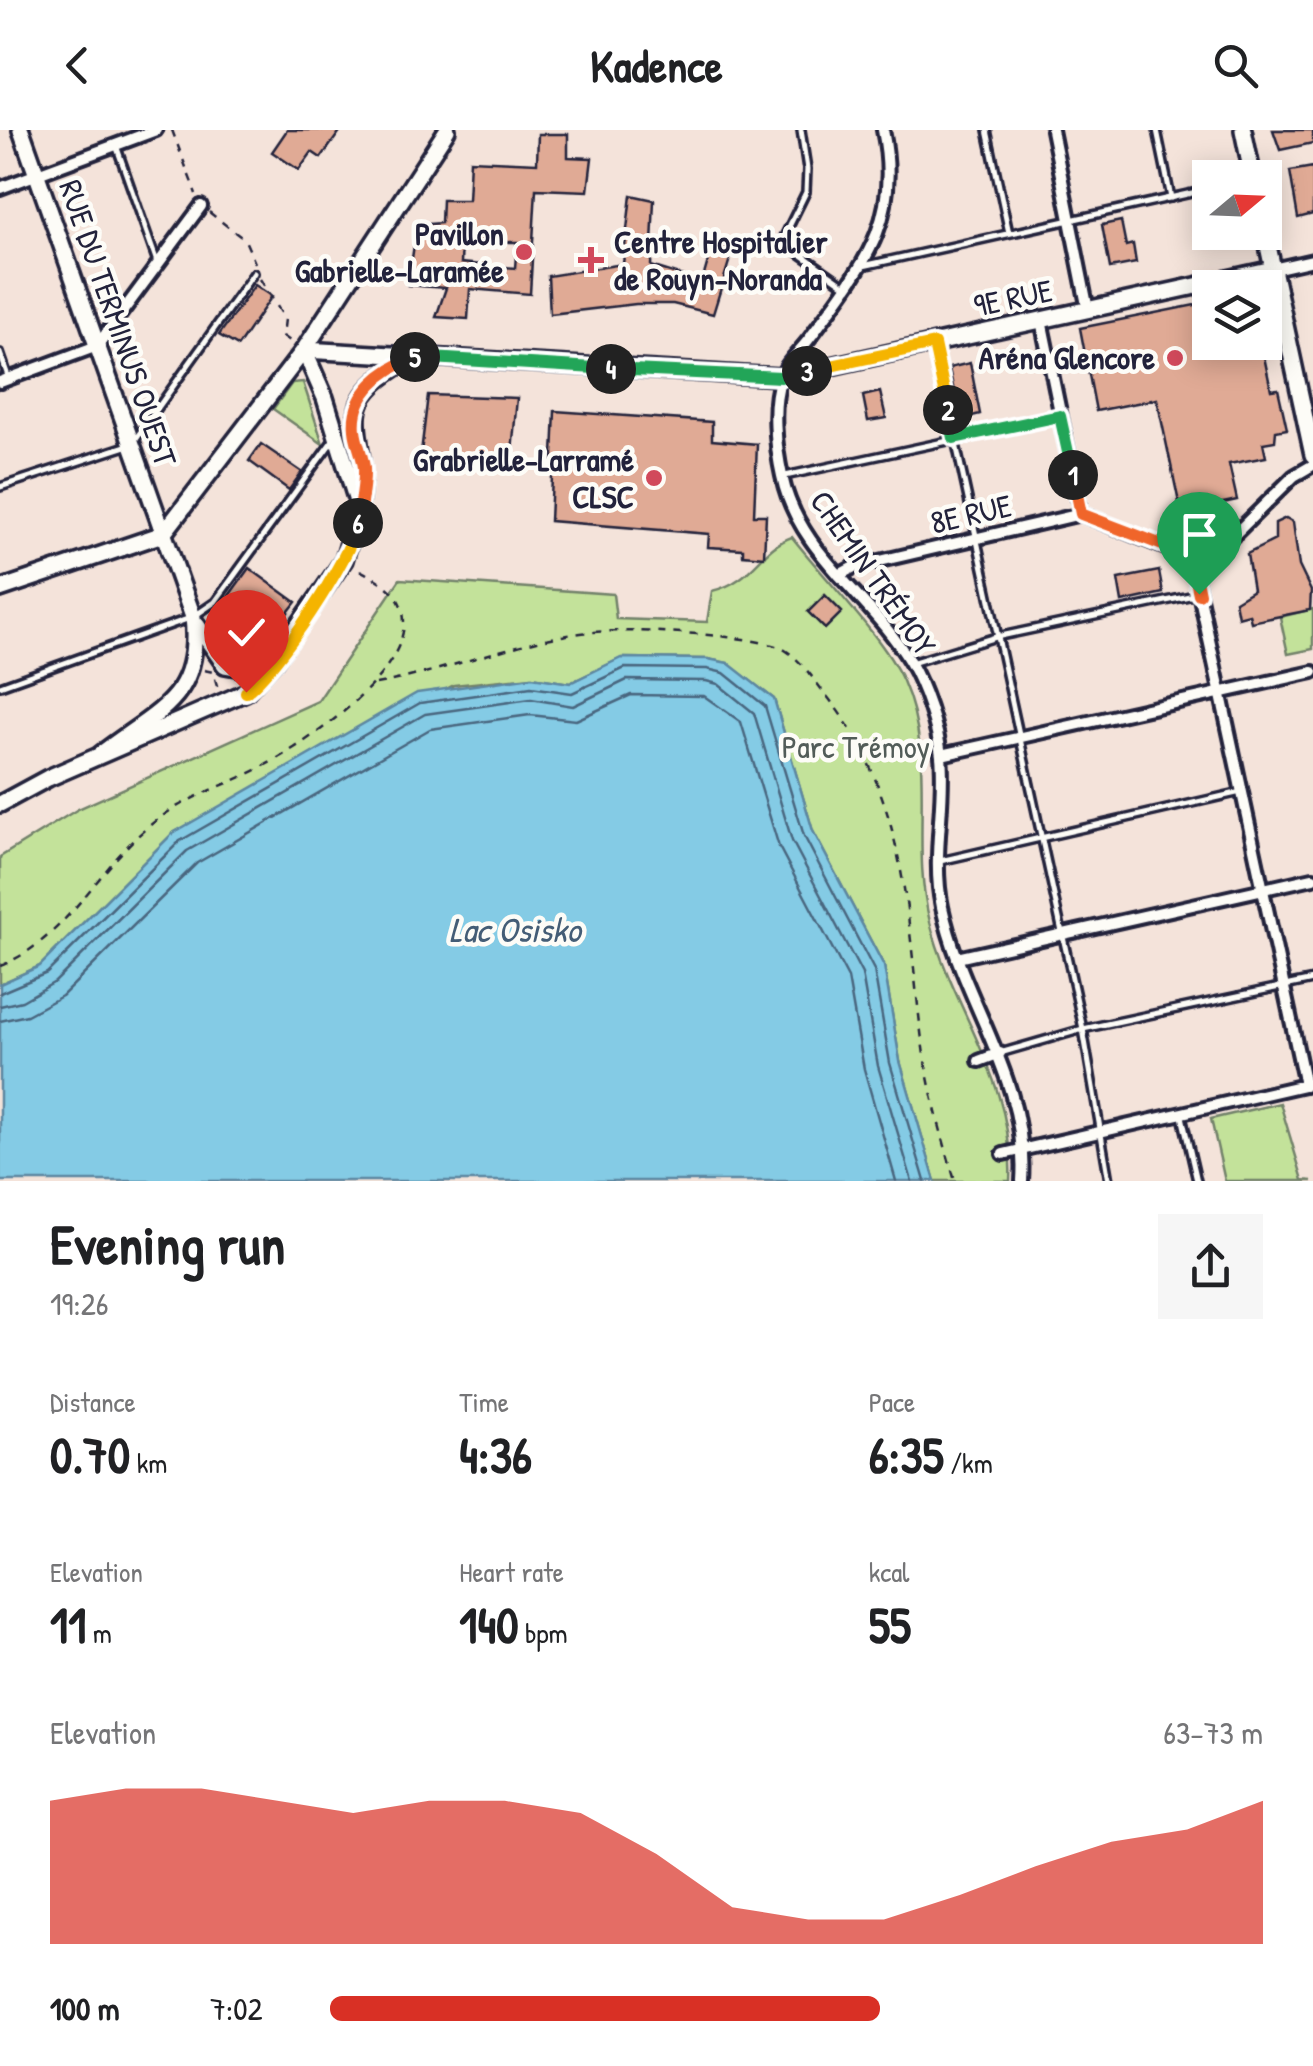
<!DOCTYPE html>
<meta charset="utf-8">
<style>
body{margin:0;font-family:"Patrick Hand",sans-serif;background:#f6f6f6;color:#202124;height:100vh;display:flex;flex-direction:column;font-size:38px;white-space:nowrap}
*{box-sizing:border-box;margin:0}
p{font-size:32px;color:#757577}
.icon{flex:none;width:55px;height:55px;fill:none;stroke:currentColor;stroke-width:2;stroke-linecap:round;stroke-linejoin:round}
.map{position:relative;height:1051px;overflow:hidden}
.panel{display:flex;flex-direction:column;background:#fff;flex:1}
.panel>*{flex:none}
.needle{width:65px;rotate:71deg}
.buttons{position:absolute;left:1192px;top:30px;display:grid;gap:20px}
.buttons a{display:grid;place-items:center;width:90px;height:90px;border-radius:0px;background:#fff;box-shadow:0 5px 25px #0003;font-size:50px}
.pin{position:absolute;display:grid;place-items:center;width:85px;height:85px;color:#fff;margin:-102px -42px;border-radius:50% 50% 50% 0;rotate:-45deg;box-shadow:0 0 10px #0007}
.pin .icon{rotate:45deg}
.km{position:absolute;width:50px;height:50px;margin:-25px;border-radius:50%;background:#222;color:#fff;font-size:28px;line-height:50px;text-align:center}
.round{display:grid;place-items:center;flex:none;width:105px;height:105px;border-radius:0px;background:#f6f6f6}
.headline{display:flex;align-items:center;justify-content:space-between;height:170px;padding:0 50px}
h1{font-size:55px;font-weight:800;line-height:75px}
.metrics{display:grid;grid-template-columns:repeat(3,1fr);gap:15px;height:170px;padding:10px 50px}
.metrics div{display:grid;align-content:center}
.metrics b{font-size:50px;font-weight:800}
.metrics small{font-size:28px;font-weight:400}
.metrics p{font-size:28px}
.chart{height:280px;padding:20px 50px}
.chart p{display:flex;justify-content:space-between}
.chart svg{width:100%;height:180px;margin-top:10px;fill:#d93025;opacity:.7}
ul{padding:0 50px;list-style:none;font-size:32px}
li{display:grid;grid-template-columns:160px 120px 1fr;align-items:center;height:75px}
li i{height:25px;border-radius:12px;background:#d93025}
header{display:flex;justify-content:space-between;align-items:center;height:130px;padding:0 50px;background:#fff;font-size:45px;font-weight:800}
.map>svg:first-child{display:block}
</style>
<header><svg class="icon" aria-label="back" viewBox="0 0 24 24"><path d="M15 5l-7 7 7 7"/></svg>Kadence<svg class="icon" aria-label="search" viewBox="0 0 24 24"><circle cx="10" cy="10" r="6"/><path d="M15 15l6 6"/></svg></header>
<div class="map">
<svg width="1313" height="1051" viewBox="0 0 1313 1051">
<rect width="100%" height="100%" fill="#f4e3da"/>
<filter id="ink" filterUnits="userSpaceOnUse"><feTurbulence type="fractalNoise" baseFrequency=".01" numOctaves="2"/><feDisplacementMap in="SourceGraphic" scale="20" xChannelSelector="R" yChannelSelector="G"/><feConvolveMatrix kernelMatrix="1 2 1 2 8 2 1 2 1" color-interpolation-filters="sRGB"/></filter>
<g filter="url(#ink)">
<g fill="#c3e29a" stroke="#72826a" stroke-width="2.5">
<polygon points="303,252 323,314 273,279 292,253"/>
<path d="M 792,407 C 823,447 884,508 903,551 C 938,630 909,711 930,792 C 953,883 1015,950 1010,1051 L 935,1051 L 900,931 L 884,836 L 813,701 L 774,569 L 727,533 L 708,529 L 622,528 L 570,553 L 532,547 L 454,555 L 173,703 L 40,836 L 0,854 L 0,727 L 78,679 L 318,571 L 400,449 L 613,464 L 616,489 L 707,492 L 712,461 C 753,452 760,418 792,407 Z"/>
<polygon points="1313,479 1313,519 1288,524 1280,487"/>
<polygon points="1280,973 1303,1050 1313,1051 1225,1051 1211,989"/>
</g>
<polygon fill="#84cbe5" stroke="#5d87a1" stroke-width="2.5" points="621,528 708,529 728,533 774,569 813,701 884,836 900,931 935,1051 0,1051 0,854 40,836 173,703 417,563 532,547 570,553"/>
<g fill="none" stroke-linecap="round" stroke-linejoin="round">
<g stroke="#49667f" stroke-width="2.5">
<polyline points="0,863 47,843 180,711 420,573 531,557 572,563 625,538 707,539 724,543 765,576 804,706 874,840 890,933 925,1051"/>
<polyline points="0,876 22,871 55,852 187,721 425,584 531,569 573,576 627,550 706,551 718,554 754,583 792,711 862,844 878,936 912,1051"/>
<polyline points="0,891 27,885 62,866 197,733 430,599 530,585 576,590 631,565 704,566 741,592 779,717 848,848 864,939 896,1051"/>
</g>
</g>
<g fill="#e0aa95" stroke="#22223b" stroke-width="2.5" fill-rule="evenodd">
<polygon points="287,0 341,0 321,28 312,22 299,40 272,22"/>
<polygon points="1273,0 1313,0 1313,13 1280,20"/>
<path d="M 538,4 L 568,4 L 568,27 L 592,28 L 588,61 L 536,59 L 530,164 L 470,159 L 468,189 L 436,187 L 446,158 L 408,155 L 417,95 L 441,93 L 442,70 L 468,70 L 470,30 L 537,33 ZM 462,112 L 517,112 L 515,138 L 461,133 Z"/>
<polygon points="1313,37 1313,84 1298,88 1290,41"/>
<polygon points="631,65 654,70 651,136 702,152 714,110 733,119 713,184 673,174 636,174 550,184 548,146 623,134"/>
<polygon points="1121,91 1126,116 1133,114 1136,133 1110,138 1102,95"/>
<polygon points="255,155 272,166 238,216 219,205"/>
<polygon points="1210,172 1210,212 1261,212 1271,260 1278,259 1287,299 1276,301 1275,311 1263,313 1266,327 1229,334 1237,370 1181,382 1157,269 1096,281 1080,198"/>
<polygon points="970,233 980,284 960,289 949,238"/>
<polygon points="880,262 886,288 868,291 863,266"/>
<polygon points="428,265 517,268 511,333 421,323"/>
<polygon points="555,281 712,292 712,310 757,314 754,385 766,385 764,427 743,425 743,419 708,417 709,404 550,391"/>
<polygon points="261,314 302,342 289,360 249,331"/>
<polygon points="1286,388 1293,392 1299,436 1311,461 1310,480 1251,492 1249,484 1238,487 1235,471 1253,460 1247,424 1275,410 1275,393"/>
<polygon points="249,438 296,472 252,528 218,506 215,501 221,493 213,488"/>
<polygon points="1159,441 1163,463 1122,472 1118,449"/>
<polygon points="825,465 842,482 825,499 808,482"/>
</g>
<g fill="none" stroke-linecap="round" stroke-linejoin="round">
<g stroke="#22223b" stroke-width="12">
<g id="lane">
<polyline points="801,0 807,39 806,62 782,111 846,156"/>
<polyline points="987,0 1009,103"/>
<polyline points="1157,0 1171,68"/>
<polyline points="117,18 157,132"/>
<polyline points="863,136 1210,59"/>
<polyline points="935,217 1083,899 1109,1051"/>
<polyline points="0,223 9,249"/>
<polyline points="785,346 1060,287"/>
<polyline points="0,357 132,314 254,143"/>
<polyline points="911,533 996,507 1199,464"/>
<polyline points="0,556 193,487 215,472 333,310"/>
<polyline points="940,731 1241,662"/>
<polyline points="1000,923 1083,899 1313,850"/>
<polyline points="1182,986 1197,1051"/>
</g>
</g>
<g stroke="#22223b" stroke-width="18">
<g id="street">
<path d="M 883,0 C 902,92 863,135 812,205 C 803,218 786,233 781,248 C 771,275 776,319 782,346 C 798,424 872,467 910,532 C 924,556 938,597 941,626 C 946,676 931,726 942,777 C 962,872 1029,949 1022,1051"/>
<polyline points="1052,0 1088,180"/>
<polyline points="0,58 156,0"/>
<polyline points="1273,139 1313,130"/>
<polyline points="1041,190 1081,384"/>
<polyline points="0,252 97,216 201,76"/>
<polyline points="1191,426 1305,955"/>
<polyline points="839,445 854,437 1081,384 1178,423 1206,426 1226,413 1294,346 1313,335"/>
<polyline points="941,625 1313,542"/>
<polyline points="957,828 1313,748"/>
<polyline points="979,931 1000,923"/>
<polyline points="1003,1024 1313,953"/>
</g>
</g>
<g stroke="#22223b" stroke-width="22">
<g id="secondary">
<path d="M 21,0 L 193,487 C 202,569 158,580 101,624"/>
<polyline points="1243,0 1253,48"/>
<polyline points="1265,102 1313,325"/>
<polyline points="304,220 781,247 1273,139"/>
<path d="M 360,369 C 370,293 324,276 413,227"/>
<polyline points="0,459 163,404 304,220 447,0"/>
<polyline points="197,495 225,535 253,540 271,533"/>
<polyline points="0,674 48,648 246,562 274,531 344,430 359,378 325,268 304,220"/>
</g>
</g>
<g stroke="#22223b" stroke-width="2.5" stroke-dasharray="8 8" stroke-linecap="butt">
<polyline points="172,0 196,64"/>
<polyline points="209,82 245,110 255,133"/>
<polyline points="260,149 285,189 283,206 293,213"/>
<polyline points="204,540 213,542 218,559"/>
<path d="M 376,554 C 446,542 510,512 581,503 C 617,498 756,503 785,520 C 801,530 814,550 826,565 C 911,670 906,797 924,925 C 931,968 943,1010 955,1051"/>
<path d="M 0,836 C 72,807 100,729 161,687 C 193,664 231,654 264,636 C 309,612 439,525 395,465 C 386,453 370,446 358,439"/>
</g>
<use href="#lane" stroke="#fdfcf7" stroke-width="5"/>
<use href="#street" stroke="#fdfcf7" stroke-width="10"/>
<use href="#secondary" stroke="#fdfcf7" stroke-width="15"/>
</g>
</g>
<g fill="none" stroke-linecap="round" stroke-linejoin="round" filter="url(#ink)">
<g stroke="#fff" stroke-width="20">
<polyline id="split-1" points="1073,345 1081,384 1191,426 1199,464"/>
</g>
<g stroke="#fff" stroke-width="20">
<polyline id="split-2" points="948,280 954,308 1060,286 1073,345"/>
</g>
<g stroke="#fff" stroke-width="20">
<polyline id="split-3" points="807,241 934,214 948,280"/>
</g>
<g stroke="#fff" stroke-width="20">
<polyline id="split-4" points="611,239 781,247 807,241"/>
</g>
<g stroke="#fff" stroke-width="20">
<polyline id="split-5" points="415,227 611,239"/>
</g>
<g stroke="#fff" stroke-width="20">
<path id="split-6" d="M 358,393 C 360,376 365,355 364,338 C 363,326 356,313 355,300 C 351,263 384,239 415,227"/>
</g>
<g stroke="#fff" stroke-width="20">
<path id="split-7" d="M 246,562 C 279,536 347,434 358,393"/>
</g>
<use href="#split-1" stroke="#f0652b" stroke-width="12"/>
<use href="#split-2" stroke="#22a559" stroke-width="12"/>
<use href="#split-3" stroke="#f5b400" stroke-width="12"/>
<use href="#split-4" stroke="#22a559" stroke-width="12"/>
<use href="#split-5" stroke="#22a559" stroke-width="12"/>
<use href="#split-6" stroke="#f0652b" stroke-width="12"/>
<use href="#split-7" stroke="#f5b400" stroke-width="12"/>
</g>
<g fill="#d1495b" stroke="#fdfcf7" stroke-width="4">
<circle cx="524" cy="122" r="10"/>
<path d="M586 115h10v10h10v10h-10v10h-10v-10h-10v-10h10z"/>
<circle cx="1175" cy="228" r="10"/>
<circle cx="654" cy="348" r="10"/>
</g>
<g text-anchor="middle" stroke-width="9" stroke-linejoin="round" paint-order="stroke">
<g font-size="32" font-weight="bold" fill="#22223b" stroke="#fdfcf7" text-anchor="end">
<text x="504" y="115">Pavillon<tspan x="504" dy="37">Gabrielle-Laramée</tspan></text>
<text x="614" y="123" text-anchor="start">Centre Hospitalier<tspan x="614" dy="37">de Rouyn-Noranda</tspan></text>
<text x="1155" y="239">Aréna Glencore</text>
<text x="634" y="341">Grabrielle-Larramé<tspan x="634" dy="37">CLSC</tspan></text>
</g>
<g font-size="32" fill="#22223b" stroke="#fdfcf7">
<text transform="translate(1013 168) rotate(-12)" y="11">9E RUE</text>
<text transform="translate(118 193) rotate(71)" y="11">RUE DU TERMINUS OUEST</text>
<text transform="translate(971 384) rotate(-13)" y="11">8E RUE</text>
<text transform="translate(873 443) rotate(55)" y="11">CHEMIN TRÉMOY</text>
</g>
<g font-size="32" fill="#525c58" stroke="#fdfcf7">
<text x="856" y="628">Parc Trémoy</text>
</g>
<g font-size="35" font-style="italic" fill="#445d76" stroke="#fdfcf7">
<text x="515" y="812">Lac Osisko</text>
</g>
</g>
</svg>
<div class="buttons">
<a><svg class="needle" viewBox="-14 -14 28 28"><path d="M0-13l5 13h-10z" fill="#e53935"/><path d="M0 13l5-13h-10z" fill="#757577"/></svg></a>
<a><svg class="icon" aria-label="layers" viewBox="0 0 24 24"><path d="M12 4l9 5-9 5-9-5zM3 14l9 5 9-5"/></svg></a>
</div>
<div class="pin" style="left:1199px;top:464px;background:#1e9e55"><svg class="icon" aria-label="arrive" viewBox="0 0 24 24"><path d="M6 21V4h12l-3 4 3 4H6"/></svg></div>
<div class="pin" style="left:246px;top:562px;background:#d93025"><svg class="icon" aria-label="check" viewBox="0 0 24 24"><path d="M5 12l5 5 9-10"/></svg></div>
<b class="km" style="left:1073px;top:345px">1</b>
<b class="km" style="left:948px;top:280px">2</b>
<b class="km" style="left:807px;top:241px">3</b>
<b class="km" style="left:611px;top:239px">4</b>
<b class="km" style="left:415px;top:227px">5</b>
<b class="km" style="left:358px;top:393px">6</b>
</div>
<section class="panel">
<div class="headline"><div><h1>Evening run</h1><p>19:26</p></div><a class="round"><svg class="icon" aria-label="share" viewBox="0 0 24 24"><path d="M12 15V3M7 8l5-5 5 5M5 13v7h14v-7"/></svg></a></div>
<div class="metrics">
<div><p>Distance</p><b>0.70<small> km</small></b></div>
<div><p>Time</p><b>4:36</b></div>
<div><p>Pace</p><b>6:35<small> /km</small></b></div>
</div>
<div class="metrics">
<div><p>Elevation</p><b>11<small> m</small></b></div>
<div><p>Heart rate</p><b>140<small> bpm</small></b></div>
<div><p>kcal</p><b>55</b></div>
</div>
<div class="chart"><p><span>Elevation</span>63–73 m</p>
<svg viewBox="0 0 160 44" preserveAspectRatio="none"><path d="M0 44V9L10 6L20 6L30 9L40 12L50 9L60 9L70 12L80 22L90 35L100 38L110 38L120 32L130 25L140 19L150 16L160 9V44z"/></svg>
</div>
<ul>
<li><b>100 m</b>7:02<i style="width:59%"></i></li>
</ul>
</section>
